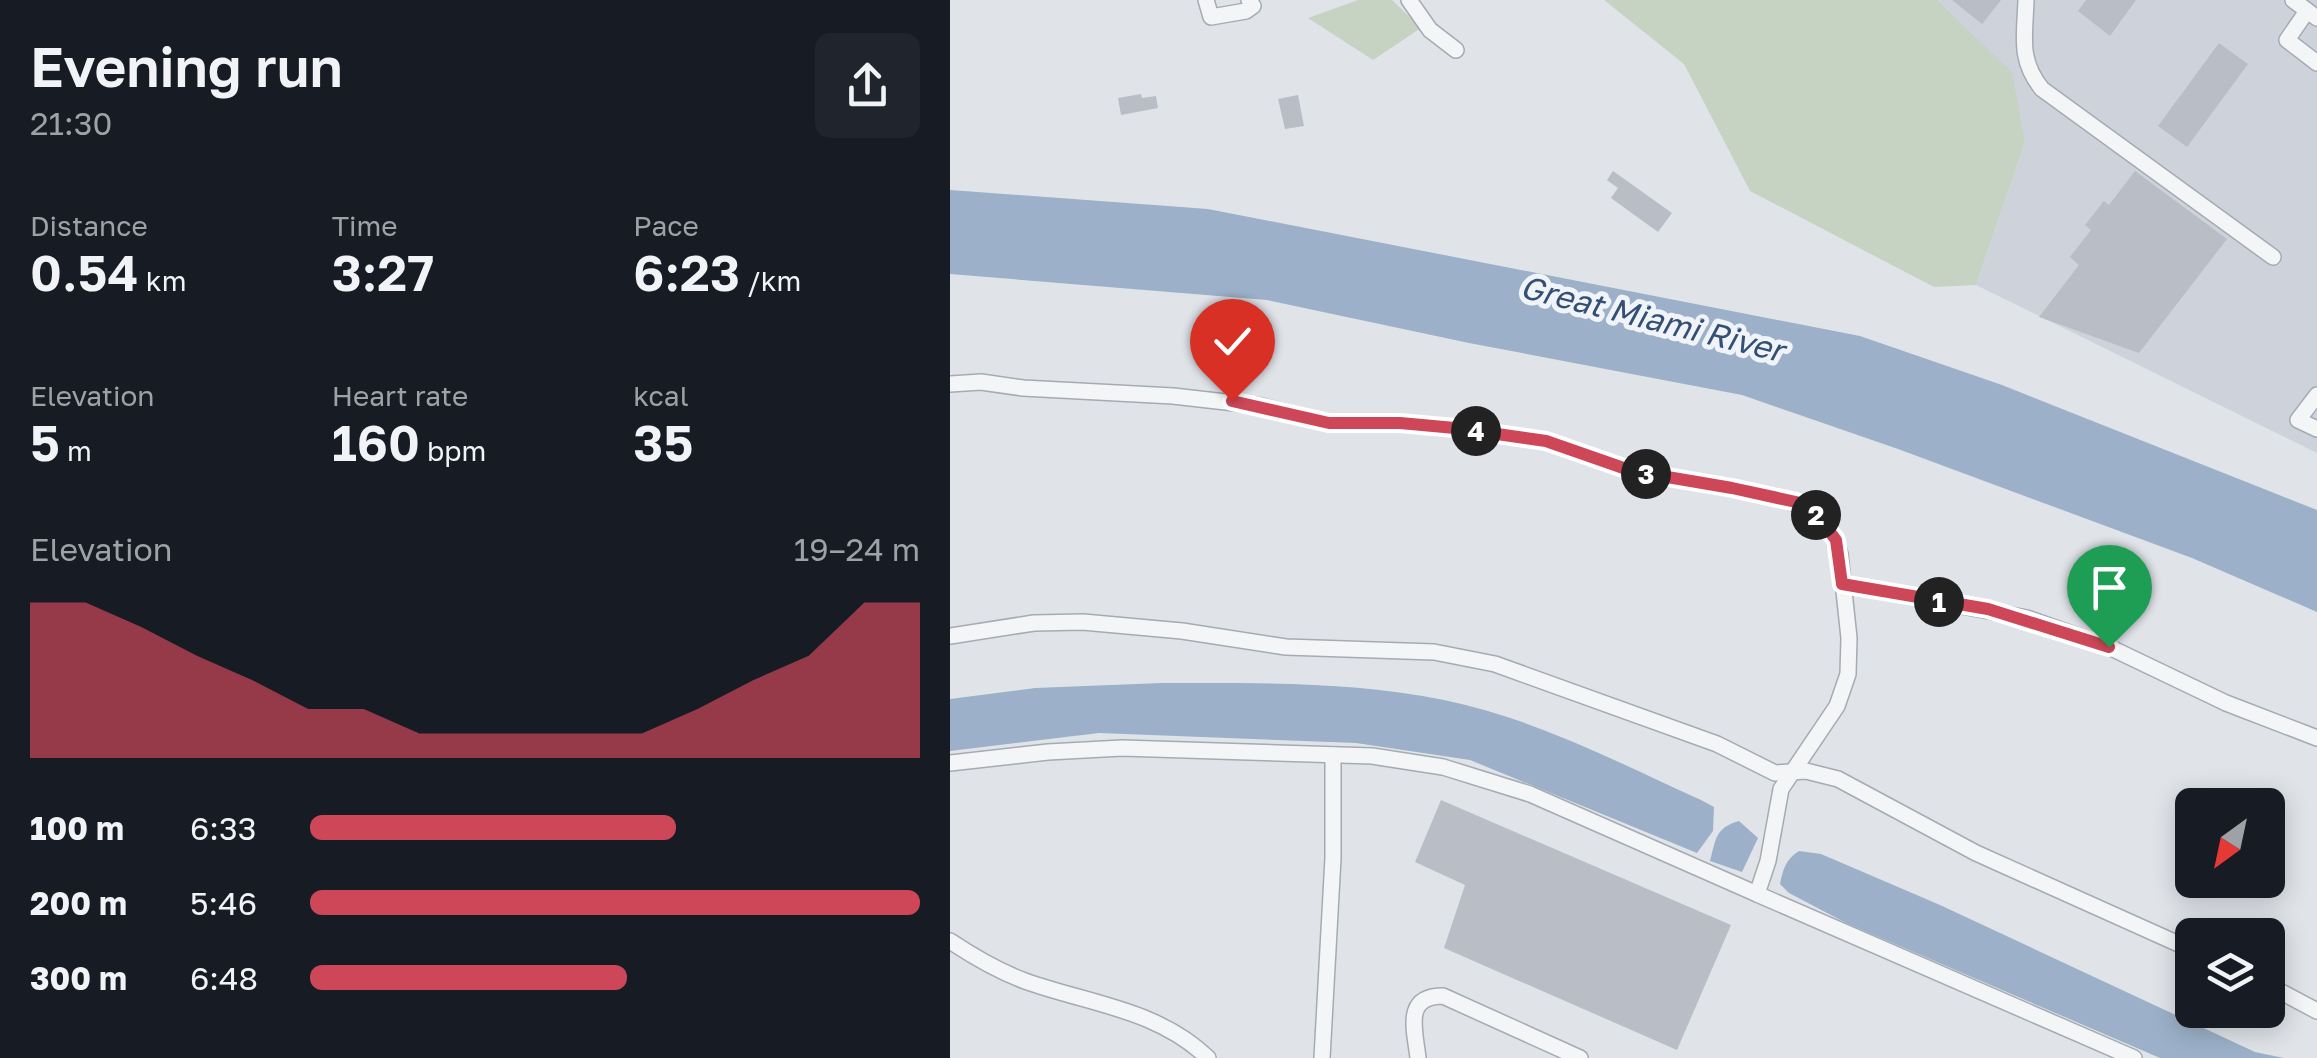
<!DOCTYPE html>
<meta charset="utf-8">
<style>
body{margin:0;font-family:"Golos Text",sans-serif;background:#20242c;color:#f1f3f6;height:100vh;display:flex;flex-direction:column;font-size:38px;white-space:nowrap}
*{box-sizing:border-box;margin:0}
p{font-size:32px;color:#9ea1a6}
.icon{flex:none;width:55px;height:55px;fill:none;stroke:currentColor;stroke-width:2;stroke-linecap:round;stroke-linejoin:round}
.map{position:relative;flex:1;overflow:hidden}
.sheet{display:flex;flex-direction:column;background:#171b24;width:950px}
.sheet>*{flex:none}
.needle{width:65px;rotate:213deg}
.tools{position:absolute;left:1225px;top:788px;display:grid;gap:20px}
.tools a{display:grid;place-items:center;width:110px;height:110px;border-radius:15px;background:#171b24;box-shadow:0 5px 25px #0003;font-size:50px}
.pin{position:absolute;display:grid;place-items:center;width:85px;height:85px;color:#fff;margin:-102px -42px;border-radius:50% 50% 50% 0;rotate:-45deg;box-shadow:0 0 10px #0007}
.pin .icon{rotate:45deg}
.km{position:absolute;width:50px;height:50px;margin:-25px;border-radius:50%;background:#222;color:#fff;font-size:28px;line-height:50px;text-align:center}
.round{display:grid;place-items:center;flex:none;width:105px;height:105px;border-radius:15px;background:#20242c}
.head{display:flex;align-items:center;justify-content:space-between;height:170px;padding:0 30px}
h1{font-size:55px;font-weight:600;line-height:75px}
.metrics{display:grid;grid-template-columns:repeat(3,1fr);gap:15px;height:170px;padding:10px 30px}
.metrics div{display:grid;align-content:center}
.metrics b{font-size:50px;font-weight:600}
.metrics small{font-size:28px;font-weight:400}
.metrics p{font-size:28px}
.chart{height:280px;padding:20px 30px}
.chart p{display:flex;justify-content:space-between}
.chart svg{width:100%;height:180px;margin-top:10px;fill:#cd4759;opacity:.7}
ul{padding:0 30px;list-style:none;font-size:32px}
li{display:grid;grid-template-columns:160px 120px 1fr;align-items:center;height:75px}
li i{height:25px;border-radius:12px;background:#cd4759}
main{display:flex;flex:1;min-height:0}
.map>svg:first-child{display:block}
</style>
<main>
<section class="sheet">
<div class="head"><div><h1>Evening run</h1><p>21:30</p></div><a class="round"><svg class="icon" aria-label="share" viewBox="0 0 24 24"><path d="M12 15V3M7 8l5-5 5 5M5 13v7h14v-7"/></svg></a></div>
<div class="metrics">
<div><p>Distance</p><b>0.54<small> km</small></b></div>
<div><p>Time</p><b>3:27</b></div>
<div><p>Pace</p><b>6:23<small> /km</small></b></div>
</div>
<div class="metrics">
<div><p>Elevation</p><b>5<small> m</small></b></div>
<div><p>Heart rate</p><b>160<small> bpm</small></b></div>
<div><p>kcal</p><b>35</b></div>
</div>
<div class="chart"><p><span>Elevation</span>19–24 m</p>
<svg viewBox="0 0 160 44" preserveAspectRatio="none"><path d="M0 44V6L10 6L20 12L30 19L40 25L50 32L60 32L70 38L80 38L90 38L100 38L110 38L120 32L130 25L140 19L150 6L160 6V44z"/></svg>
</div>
<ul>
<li><b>100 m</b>6:33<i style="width:60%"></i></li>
<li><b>200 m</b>5:46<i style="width:100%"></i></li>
<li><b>300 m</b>6:48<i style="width:52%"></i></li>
</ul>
</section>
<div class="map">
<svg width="1367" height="1058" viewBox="0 0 1367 1058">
<rect width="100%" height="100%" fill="#e0e4e9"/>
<polygon fill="#ced3db" points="987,0 1367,0 1367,453 1026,285 1075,142"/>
<g fill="#c6d3c2">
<polygon points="408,0 442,0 471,28 423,60 358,18"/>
<polygon points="654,0 987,0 1062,72 1075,142 1026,285 984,287 800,191 734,64"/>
</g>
<g fill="#9cb1c9">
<polygon points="0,190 258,209 910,336 1052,385 1367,510 1367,612 1242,558 948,449 792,395 519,343 317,300 0,274"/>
<path d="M 212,683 C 305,683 402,681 494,700 C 584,718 669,763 751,800 L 764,807 L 763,831 L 747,853 L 520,760 L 406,743 L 149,733 L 0,751 L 0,699 L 85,688 Z"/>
<path d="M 789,821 L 808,838 L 792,872 L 760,861 C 766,839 765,828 789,821 Z"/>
<path d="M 849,851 L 871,854 L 990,905 L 1305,1052 L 1334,1058 L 1210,1058 L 896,923 L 839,893 L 830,884 C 833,869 836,859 849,851 Z"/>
</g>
<g fill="#b8bdc6">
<polygon points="1002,0 1051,0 1032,24"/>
<polygon points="1136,0 1186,0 1160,36 1128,11"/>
<polygon points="1269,43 1298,64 1237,147 1208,126"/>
<polygon points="191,94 192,98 206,96 208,108 171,115 168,98"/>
<polygon points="348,95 354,126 335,129 328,99"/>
<polygon points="663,171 722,213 708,232 661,198 668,188 657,180"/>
<polygon points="1185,171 1277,239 1189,353 1089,317 1129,265 1120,257 1141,230 1135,225 1154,201 1159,205"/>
<polygon points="491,800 781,925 727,1050 494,948 515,885 465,862"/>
</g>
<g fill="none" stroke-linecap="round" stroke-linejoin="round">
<g stroke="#a5abb3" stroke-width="18">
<g id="minor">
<polyline points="256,0 261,17 296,11 303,6 299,0"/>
<polyline points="459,0 480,30 506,50"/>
<path d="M 1076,0 C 1075,36 1068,59 1092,89 L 1323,257"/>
<polyline points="1343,0 1367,18"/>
<polyline points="1357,11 1337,40 1367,63"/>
<polyline points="0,384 31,382 73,388 223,396 311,406 379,423 450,423 505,428 596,441 682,471 823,496 858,508 880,529 890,554 899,638 898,674 887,706 831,789 818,861 807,894 1184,1058"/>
<polyline points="1367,395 1348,420 1367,429"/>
<polyline points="892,584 1077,618 1159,647 1276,703 1367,738"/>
<polyline points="0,636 84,623 133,622 232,631 336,647 484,652 545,664 767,744 825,773 856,771 888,779 1026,853 1242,950"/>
<polyline points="0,763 98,752 172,748 422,756 493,767 580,794 807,894"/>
<path d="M 0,941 C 24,957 48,971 75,981 C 139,1004 207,1009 258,1058"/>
<polyline points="1318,985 1367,1011"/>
<polyline points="372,1058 383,858 383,755"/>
<path d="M 468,1058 C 465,1030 453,996 493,996 L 630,1058"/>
</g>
</g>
<use href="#minor" stroke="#f3f5f7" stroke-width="15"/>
</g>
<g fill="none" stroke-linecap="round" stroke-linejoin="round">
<g stroke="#fff" stroke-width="20">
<polyline id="route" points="282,401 379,423 450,423 505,428 596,441 682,471 782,488 846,502 868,516 886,540 892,584 1038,609 1159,647"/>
</g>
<use href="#route" stroke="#cd4759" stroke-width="12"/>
</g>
<g text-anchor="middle" stroke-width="10" stroke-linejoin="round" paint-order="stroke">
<g font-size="32" font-style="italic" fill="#334f74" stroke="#f0f3f7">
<text transform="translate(702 319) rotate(14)" y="11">Great Miami River</text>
</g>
</g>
</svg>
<div class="tools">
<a><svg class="needle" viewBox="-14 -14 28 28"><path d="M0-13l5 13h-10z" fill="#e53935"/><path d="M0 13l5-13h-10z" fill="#9ea1a6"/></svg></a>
<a><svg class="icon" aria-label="layers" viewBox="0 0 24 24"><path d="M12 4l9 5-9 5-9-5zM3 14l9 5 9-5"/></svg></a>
</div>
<div class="pin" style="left:1159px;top:647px;background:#1e9e55"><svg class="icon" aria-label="arrive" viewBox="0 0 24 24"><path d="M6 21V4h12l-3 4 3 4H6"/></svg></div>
<div class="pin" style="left:282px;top:401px;background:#d93025"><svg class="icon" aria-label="check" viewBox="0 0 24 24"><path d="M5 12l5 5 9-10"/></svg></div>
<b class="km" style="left:989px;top:602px">1</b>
<b class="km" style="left:866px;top:515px">2</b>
<b class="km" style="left:696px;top:474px">3</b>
<b class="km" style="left:526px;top:431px">4</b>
</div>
</main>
